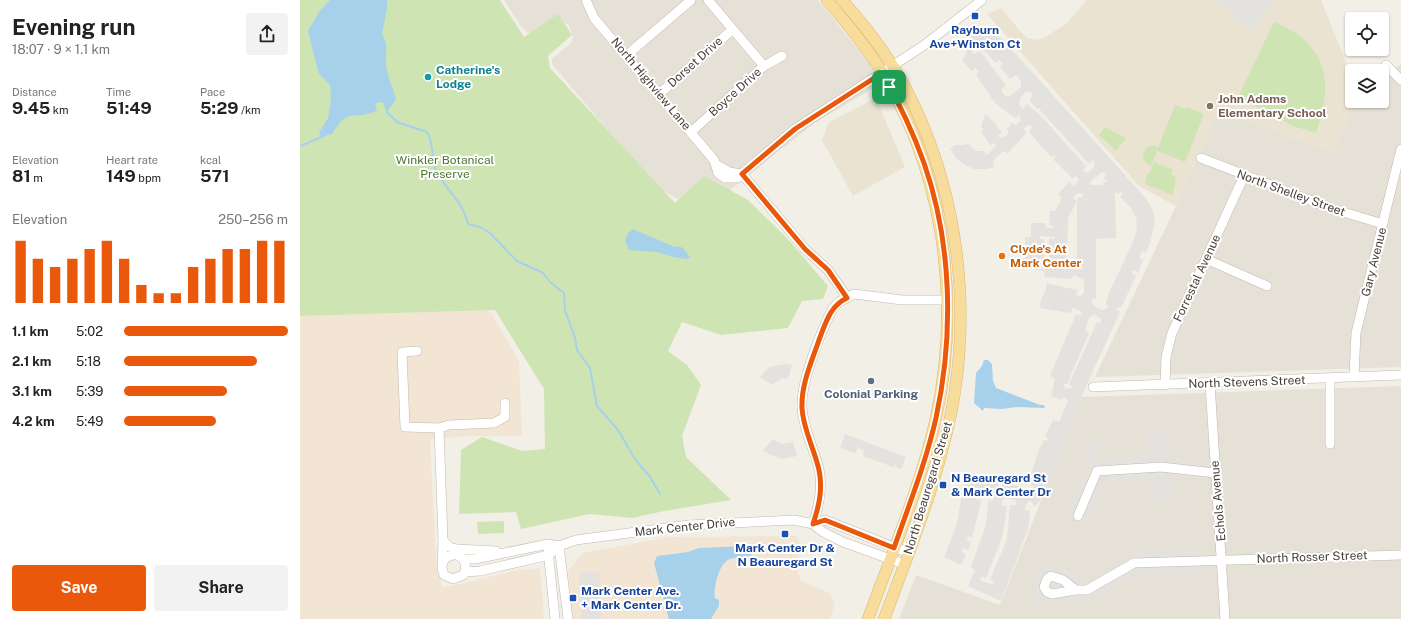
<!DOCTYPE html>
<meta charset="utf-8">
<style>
body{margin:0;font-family:"Public Sans",sans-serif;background:#f2f2f2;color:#222;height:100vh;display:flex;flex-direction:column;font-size:15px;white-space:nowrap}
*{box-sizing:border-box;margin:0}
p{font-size:13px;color:#767676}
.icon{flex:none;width:22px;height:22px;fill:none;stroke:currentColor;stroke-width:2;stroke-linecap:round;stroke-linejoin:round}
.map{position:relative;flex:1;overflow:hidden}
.details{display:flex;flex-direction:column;background:#fff;width:300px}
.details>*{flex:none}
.fabs{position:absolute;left:1045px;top:12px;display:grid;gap:8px}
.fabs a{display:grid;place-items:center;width:44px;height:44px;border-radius:4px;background:#fff;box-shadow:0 1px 3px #0004;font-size:20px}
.pin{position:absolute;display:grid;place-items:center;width:34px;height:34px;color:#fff;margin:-17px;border-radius:8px;box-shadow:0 2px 6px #0006}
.round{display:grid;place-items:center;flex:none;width:42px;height:42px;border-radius:4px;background:#f2f2f2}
.head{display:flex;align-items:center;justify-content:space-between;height:68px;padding:0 12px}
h1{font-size:22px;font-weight:700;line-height:30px}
.stats{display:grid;grid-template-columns:repeat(3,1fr);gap:6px;height:68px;padding:4px 12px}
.stats div{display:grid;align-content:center}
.stats b{font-size:17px;font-weight:700}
.stats small{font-size:11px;font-weight:400}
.stats p{font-size:11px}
.chart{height:112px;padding:8px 12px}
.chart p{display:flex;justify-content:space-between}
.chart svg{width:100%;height:72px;margin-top:4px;stroke:#ea580c;stroke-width:6}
.action{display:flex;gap:8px;margin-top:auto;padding:8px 12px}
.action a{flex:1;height:46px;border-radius:4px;background:#ea580c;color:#fff;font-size:16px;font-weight:700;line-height:46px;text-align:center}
.action a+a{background:#f2f2f2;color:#222}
ul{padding:0 12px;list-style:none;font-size:13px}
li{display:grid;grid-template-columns:64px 48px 1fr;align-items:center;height:30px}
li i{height:10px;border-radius:5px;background:#ea580c}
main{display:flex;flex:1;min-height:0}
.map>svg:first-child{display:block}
</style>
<main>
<section class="details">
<div class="head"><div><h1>Evening run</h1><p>18:07 · 9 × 1.1 km</p></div><a class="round"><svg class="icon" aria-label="share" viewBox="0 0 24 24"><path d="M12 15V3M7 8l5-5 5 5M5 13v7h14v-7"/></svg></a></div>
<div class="stats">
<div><p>Distance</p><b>9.45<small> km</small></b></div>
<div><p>Time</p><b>51:49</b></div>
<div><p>Pace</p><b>5:29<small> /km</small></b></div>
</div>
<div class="stats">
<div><p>Elevation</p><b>81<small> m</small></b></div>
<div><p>Heart rate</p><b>149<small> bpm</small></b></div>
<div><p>kcal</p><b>571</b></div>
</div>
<div class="chart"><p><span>Elevation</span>250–256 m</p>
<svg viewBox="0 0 160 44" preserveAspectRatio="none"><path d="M5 44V6M15 44V17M25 44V22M35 44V17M45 44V11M55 44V6M65 44V17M75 44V33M85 44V38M95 44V38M105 44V22M115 44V17M125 44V11M135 44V11M145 44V6M155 44V6"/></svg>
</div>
<ul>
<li><b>1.1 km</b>5:02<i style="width:100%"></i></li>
<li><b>2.1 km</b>5:18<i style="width:81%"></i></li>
<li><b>3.1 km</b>5:39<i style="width:63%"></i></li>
<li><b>4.2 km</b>5:49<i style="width:56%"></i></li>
</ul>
<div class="action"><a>Save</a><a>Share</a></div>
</section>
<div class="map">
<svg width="1101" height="619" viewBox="0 0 1101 619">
<rect width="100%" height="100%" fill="#f2efe7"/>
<g fill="#e6e1d6">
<polygon points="204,0 518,0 569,63 581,87 575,87 513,124 401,213 354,185 252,64 252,59 271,43 273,37 269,25 260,20 233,34 228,33 221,26"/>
<polygon points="1101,64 1101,367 795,377 876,206 918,111 1033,152 1055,101 1082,101 1082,81"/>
<polygon points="1101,386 1101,619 599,619 616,575 700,605 782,397"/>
</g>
<g fill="#f3e5d4">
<polygon points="187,310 192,314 219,361 222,436 165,436 130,440 136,559 142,588 218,570 240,568 244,619 0,619 0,316"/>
<polygon points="496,536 502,544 497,567 501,581 530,593 535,604 530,619 273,619 268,571 282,553 369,537"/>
</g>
<g fill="#ebe3d2">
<polygon points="787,0 1021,0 1052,77 1052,101 1055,101 1033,152 918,111 876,206 839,186 687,14 701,8 720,31 727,38 736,40 744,38 767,23"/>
<polygon points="576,98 605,167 553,196 522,140 529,122"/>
</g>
<g fill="#cfe4b3">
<polygon points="0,0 200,0 224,37 258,14 272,35 248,56 250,68 375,203 404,176 448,200 487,238 528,286 523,299 502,301 488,328 421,335 382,322 368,351 387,365 401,385 382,436 386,457 431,500 364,511 332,518 289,514 221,529 216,512 159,514 161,450 182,437 222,451 245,449 244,389 195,310 0,316"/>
<path d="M 974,22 C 1028,44 1034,82 1016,133 L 993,126 L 938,97 Z"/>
<path d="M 875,105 L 886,109 L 888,107 L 904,114 L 885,162 L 857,151 L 851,166 C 841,161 841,155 847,147 L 855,145 L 858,148 Z"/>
<polygon points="805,127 826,138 816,151 799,135"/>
<polygon points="854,162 873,170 871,174 876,178 875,182 876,183 872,195 845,184 847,173 849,174"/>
<polygon points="204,521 204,533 178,534 177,522"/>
</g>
<g fill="#e4e2df" fill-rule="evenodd">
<polygon points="912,0 973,0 953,31 933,19 936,13"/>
<path d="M 681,30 L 694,34 L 704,41 L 817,166 L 847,200 L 853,210 L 855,222 L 850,243 L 846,253 L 842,251 L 839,258 L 843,260 L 838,272 L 833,270 L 832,274 L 836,276 L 821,308 L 817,307 L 816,310 L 820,312 L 786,386 L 745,494 L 737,504 L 734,506 L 730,500 L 725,506 L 725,510 L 730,511 L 728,529 L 701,601 L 668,586 L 675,570 L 671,567 L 686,525 L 688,501 L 694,500 L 692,495 L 680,493 L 675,496 L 675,499 L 681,500 L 678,515 L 672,538 L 668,536 L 666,540 L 671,542 L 668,550 L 663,548 L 661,552 L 666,555 L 661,565 L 644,557 L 657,524 L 663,485 L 671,484 L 672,477 L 699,482 L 698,489 L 701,489 L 702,483 L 723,487 L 723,493 L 732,491 L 734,486 L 728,483 L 739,449 L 744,440 L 750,441 L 745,436 L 753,420 L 759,422 L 768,401 L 764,396 L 761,400 L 751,396 L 755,379 L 750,376 L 776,314 L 780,316 L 782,314 L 781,311 L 773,308 L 770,313 L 740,308 L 740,303 L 746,289 L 746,283 L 777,290 L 776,295 L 780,296 L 784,293 L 784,280 L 774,275 L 771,279 L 745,277 L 744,271 L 725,268 L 725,237 L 731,237 L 731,223 L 745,223 L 746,228 L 754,228 L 753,226 L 749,225 L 750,211 L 755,211 L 762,198 L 758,194 L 769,182 L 774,186 L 779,180 L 777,176 L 772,178 L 753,159 L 757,154 L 751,157 L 729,132 L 732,127 L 730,125 L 726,126 L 724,129 L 727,132 L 708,153 L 703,151 L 693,161 L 694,167 L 688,169 L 674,169 L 667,166 L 658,160 L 650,149 L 655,145 L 665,145 L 668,143 L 672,148 L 677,151 L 684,151 L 687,155 L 696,146 L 694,143 L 690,145 L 681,132 L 684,130 L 681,127 L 685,114 L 693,121 L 702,132 L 698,136 L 703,138 L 709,133 L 707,129 L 712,123 L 716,125 L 721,120 L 719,115 L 715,118 L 695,103 L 676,75 L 679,71 L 675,68 L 672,71 L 662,60 L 665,56 L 669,38 L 668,31 ZM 679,44 L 680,50 L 685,51 L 695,63 L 699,60 L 703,63 L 700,67 L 710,79 L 716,75 L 721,81 L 721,87 L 710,96 L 705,96 L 701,90 L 706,86 L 685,57 L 679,51 L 675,54 L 671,52 L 673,45 ZM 731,92 L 733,95 L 729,101 L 738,109 L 740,108 L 740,110 L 789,164 L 793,160 L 795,165 L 790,171 L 787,173 L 783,171 L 786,166 L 741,116 L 727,104 L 723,109 L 719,105 L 720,98 L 726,92 ZM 802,172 L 806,174 L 804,178 L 807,182 L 803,182 L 803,185 L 790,185 L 791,181 ZM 815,191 L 818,194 L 821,192 L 823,193 L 820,197 L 831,208 L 836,218 L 837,227 L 834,240 L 808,295 L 806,304 L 809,307 L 803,310 L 794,306 L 792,301 L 792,299 L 796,299 L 796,239 L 816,238 ZM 778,193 L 783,194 L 783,197 L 777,198 L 777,266 L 783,266 L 782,269 L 761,263 L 762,261 L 767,260 L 768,218 L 777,201 L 773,198 ZM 740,236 L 755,237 L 754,239 L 749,238 L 749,259 L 753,260 L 752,263 L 739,261 L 740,259 L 744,258 L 744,239 L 740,239 ZM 794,314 L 801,319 L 801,323 L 797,322 L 769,384 L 773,387 L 766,389 L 762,383 L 767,384 L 789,333 L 785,330 L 789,318 ZM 706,498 L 715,500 L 717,505 L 710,505 L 707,539 L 690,580 L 694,582 L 692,584 L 681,581 L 680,577 L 686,578 L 702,538 L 707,507 L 701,505 L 702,500 Z"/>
<polygon points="486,364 492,365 488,379 482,378 472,385 460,377 469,367"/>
<polygon points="868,433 870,457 864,458 864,463 870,464 872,458 894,461 892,477 865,474 866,477 871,477 872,498 866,500 852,499 850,479 808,482 808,476 802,475 797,482 803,484 788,521 781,520 766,512 782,475 789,477 793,467 792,462 786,463 785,442 799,441 800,463 803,466 806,465 807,458 849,456 848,434"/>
<polygon points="545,434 606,457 601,469 595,467 596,461 593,467 563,456 564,450 558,448 555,453 540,448"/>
<polygon points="473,439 482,444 493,442 497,456 481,459 469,454 463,450"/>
<polygon points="833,550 872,551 872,557 874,558 875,551 900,551 901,574 873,574 872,567 871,574 838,573 837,567 833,569 835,574 796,598 792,593 782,595 782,602 735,603 735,597 730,595 742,567 748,569 750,564 781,576 779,583 786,585 831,558"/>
<polygon points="285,571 299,573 301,606 295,607 296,609 301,609 302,619 281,619 281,611 286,609 285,607 281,607 279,574 284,573"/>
</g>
<g fill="#a7d1eb">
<path d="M 30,0 L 87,0 L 87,8 L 82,34 C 89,44 85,53 86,65 C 87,76 93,88 96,99 L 87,112 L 84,107 L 85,103 L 79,102 L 75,104 L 77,111 C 52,121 49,106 32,134 L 21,137 L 19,133 L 28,118 L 31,100 L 30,85 L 19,74 L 8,31 L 19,12 Z"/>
<polygon points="333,229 375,247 378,246 383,248 390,257 388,259 373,257 357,252 329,250 325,241 328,233"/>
<polygon points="684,360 688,360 692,364 693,381 696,388 740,405 744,405 745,408 717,407 702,409 684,408 683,411 674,403 676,373 682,366"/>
<path d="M 448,546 L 454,549 L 454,553 C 446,560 439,556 430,559 C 419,562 413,589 415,598 L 419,600 L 419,606 L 411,619 L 369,619 L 354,563 L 357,556 L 388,552 L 399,548 Z"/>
</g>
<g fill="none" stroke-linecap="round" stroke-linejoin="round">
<g stroke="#a7d1eb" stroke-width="2">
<path d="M 87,112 L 97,122 L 127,132 C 134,143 131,156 135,168 C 144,189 163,200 168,224 L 180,227 L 190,233 L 217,261 L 243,273 L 250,282 L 264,293 L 265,310 L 275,338 L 277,350 L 290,368 L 297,406 L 318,430 L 335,459 L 350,477 L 360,494"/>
<polyline points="0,146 24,136"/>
</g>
<g stroke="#c0b9ad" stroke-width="10">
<g id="minor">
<polyline points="286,0 294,18 414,160 418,173 425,178 437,178 495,129 623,46 682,0"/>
<polyline points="408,0 464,66"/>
<polyline points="327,55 391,0"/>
<polyline points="1086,65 1101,80"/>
<polyline points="359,94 432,30"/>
<polyline points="391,132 464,66 482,56"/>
<polyline points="901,158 1030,208 1083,224"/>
<polyline points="417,165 429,172 441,174"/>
<polyline points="442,174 505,249 528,270 547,297"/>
<polyline points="906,259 967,286"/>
<polyline points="117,351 102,352 105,427 139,428 143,540 142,568 144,575 153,579 163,575 166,569 164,559 155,554 145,558 142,565"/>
<polyline points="1054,377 1056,333 1101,149"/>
<polyline points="910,384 925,619"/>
<polyline points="865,385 866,357 872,333 944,176"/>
<polyline points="793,387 1101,375"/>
<polyline points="139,428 149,425 194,423 205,417 205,403"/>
<polyline points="1030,444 1030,379"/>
<polyline points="778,516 797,471 861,467 915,473"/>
<path d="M 513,524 C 519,506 523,488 519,469 C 514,448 503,429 502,407 C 501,380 521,332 533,308 L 539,302 L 554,294 L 602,300 L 647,300"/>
<polyline points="513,524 525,520 609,553"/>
<polyline points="143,540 149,547 157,549 196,551"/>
<polyline points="259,546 268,619"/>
<polyline points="248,549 255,619"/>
<polyline points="164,559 175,559 248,544 259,546"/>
<polyline points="165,572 180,571 249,555 259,546 276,540 389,525 494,520 513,524 523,532 543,542 604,564"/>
<polyline points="776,590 763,580 751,576 747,579 744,587 747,592 752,594 776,590 787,590 834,563 1101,555"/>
</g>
</g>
<g stroke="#dcb86c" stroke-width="12">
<g id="major">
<path d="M 527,0 C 543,19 560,39 574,60 C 643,163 662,298 636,418 C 621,486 592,553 568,619"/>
<path d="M 542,0 C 566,27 589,56 606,89 C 654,181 670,289 655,391 C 643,468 611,547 584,619"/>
</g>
</g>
<use href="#minor" stroke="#fff" stroke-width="9"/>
<use href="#major" stroke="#f8dc9b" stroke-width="11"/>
</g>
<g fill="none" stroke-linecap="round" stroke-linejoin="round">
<g stroke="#fff" stroke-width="8">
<path id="route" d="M 582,73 C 598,101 613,132 624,163 C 652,243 654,335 636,418 C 626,462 609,505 594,548 L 525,520 L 513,524 C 519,506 523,489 519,470 C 514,448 503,429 502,408 C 501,384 512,361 519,340 C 526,322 530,306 547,298 L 528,270 L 505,249 L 442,174 L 495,129 Z"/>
</g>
<use href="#route" stroke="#ea580c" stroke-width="5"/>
</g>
<g fill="#1a4fb4" stroke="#fff" stroke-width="1.5">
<rect x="671" y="12" width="8" height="8" rx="2"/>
<rect x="639" y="481" width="8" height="8" rx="2"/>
<rect x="481" y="530" width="8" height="8" rx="2"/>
<rect x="269" y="594" width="8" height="8" rx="2"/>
</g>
<circle fill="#0f9aa8" stroke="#fff" stroke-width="1.5" cx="128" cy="77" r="4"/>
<circle fill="#8d6e63" stroke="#fff" stroke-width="1.5" cx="910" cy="106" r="4"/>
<circle fill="#e8710a" stroke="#fff" stroke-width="1.5" cx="702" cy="256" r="4"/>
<circle fill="#5c6f8a" stroke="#fff" stroke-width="1.5" cx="571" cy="381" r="4"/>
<g text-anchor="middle" stroke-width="4" stroke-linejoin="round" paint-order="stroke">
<g font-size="12" font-weight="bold" fill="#164399" stroke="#fff">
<text x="675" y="34">Rayburn<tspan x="675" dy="14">Ave+Winston Ct</tspan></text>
<text x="651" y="482" text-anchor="start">N Beauregard St<tspan x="651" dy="14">&amp; Mark Center Dr</tspan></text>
<text x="485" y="552">Mark Center Dr &amp;<tspan x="485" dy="14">N Beauregard St</tspan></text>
<text x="281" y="595" text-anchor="start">Mark Center Ave.<tspan x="281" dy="14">+ Mark Center Dr.</tspan></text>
</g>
<g font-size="12" fill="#453f37" stroke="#fff">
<text transform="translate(395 62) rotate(-42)" y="4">Dorset Drive</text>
<text transform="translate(351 84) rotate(50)" y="4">North Highview Lane</text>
<text transform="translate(435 92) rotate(-42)" y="4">Boyce Drive</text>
<text transform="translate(991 193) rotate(20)" y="4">North Shelley Street</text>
<text transform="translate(1074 262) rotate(-76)" y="4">Gary Avenue</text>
<text transform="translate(897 278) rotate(-65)" y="4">Forrestal Avenue</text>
<text transform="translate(947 382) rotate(-2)" y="4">North Stevens Street</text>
<text transform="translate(628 488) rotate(-73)" y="4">North Beauregard Street</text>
<text transform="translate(918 501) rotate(-95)" y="4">Echols Avenue</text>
<text transform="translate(385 527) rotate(-6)" y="4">Mark Center Drive</text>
<text transform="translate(1012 557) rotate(-2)" y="4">North Rosser Street</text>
</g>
<g font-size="12" font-weight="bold" fill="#0d838f" stroke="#fff" text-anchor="start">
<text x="136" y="74">Catherine's<tspan x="136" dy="14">Lodge</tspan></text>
</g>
<g font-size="12" font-weight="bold" fill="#785e54" stroke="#fff" text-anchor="start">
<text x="918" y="103">John Adams<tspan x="918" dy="14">Elementary School</tspan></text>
</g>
<g font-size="12" fill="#49732e" stroke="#fff">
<text x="145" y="164">Winkler Botanical<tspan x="145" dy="14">Preserve</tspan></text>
</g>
<g font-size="12" font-weight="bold" fill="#c56008" stroke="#fff" text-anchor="start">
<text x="710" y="253">Clyde's At<tspan x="710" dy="14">Mark Center</tspan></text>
</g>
<g font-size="12" font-weight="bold" fill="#4e5e75" stroke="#fff">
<text x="571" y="398">Colonial Parking</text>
</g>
</g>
</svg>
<div class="fabs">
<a><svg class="icon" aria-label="locate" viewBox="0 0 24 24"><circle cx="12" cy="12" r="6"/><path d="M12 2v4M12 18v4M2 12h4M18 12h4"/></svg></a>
<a><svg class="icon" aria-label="layers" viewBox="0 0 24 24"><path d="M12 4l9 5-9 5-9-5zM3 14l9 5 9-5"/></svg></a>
</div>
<div class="pin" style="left:589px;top:87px;background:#1e9e55"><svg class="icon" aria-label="arrive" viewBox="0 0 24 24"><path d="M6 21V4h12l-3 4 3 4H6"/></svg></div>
</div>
</main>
